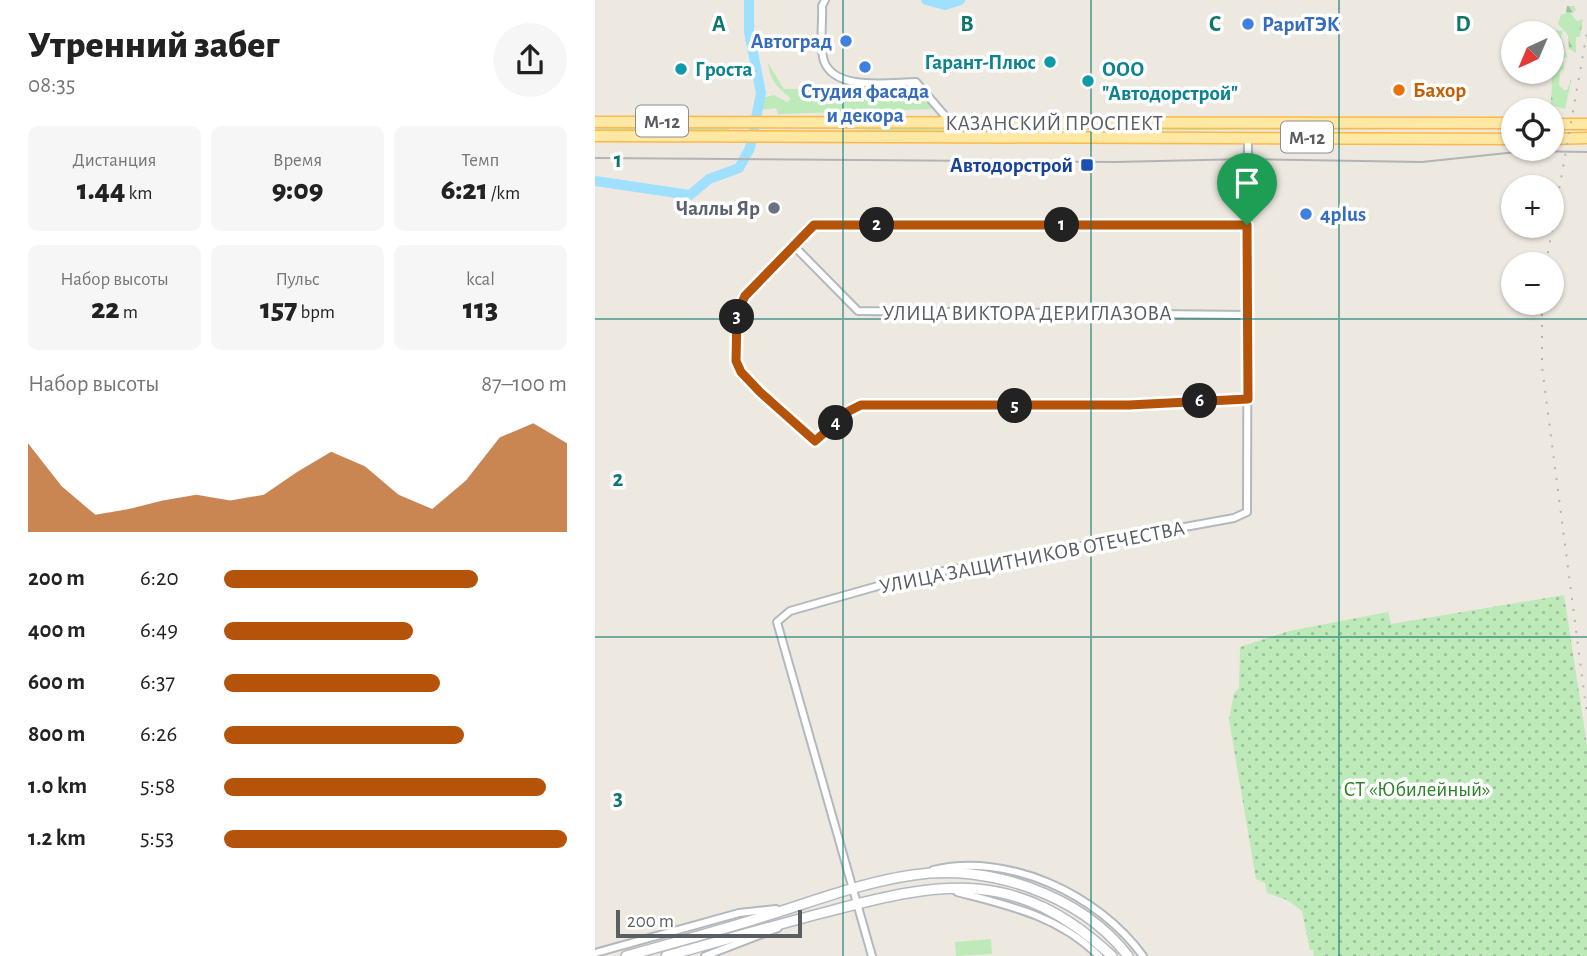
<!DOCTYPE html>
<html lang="ru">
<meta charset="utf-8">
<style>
body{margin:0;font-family:"Alegreya Sans",sans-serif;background:#f6f6f6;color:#222;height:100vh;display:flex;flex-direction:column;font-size:26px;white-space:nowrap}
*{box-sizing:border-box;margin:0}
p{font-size:23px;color:#767676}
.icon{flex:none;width:38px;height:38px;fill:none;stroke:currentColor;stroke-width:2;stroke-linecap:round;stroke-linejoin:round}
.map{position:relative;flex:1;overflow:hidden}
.sheet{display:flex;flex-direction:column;background:#fff;width:595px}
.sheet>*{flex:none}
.needle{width:46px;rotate:224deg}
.tools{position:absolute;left:906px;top:21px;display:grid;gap:14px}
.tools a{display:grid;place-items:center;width:63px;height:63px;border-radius:50%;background:#fff;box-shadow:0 2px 5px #0004;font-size:35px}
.scale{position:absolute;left:21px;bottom:18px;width:186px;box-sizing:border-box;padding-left:7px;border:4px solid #595e63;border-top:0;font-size:19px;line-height:24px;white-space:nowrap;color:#595e63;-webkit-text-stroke:5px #fff;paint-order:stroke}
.pin{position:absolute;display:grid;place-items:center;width:60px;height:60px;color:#fff;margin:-72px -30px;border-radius:50% 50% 50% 0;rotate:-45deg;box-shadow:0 0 7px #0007}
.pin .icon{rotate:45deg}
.km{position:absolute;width:35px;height:35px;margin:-18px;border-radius:50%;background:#222;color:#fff;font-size:19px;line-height:35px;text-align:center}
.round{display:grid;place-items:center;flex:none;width:74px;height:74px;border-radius:37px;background:#f6f6f6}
.summary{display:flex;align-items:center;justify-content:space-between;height:119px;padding:0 28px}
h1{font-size:38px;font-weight:800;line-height:52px}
.stats{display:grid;grid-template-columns:repeat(3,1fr);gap:10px;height:119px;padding:7px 28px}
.stats div{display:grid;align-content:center;border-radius:10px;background:#f6f6f6;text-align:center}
.stats b{font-size:30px;font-weight:800}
.stats small{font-size:19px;font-weight:400}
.stats p{font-size:19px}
.chart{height:196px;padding:14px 28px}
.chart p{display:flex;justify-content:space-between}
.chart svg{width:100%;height:126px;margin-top:7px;fill:#b45309;opacity:.7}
ul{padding:0 28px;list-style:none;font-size:23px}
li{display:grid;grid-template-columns:112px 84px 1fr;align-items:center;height:52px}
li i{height:18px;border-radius:9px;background:#b45309}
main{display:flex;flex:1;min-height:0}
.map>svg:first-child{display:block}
</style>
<main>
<section class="sheet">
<div class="summary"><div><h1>Утренний забег</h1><p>08:35</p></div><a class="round"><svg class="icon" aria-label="share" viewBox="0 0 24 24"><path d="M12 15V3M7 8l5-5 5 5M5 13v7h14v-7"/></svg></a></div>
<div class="stats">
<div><p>Дистанция</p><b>1.44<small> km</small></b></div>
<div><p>Время</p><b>9:09</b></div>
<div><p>Темп</p><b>6:21<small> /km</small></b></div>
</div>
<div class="stats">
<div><p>Набор высоты</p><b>22<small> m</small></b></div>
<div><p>Пульс</p><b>157<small> bpm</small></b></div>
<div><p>kcal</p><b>113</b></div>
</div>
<div class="chart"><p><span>Набор высоты</span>87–100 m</p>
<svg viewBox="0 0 160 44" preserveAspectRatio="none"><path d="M0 44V13L10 28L20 38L30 36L40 33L50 31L60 33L70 31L80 23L90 16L100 21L110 31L120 36L130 26L140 11L150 6L160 13V44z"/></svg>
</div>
<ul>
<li><b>200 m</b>6:20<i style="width:74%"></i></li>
<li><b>400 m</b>6:49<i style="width:55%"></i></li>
<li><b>600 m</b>6:37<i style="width:63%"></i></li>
<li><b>800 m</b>6:26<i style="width:70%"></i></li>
<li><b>1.0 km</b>5:58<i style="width:94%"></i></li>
<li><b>1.2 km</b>5:53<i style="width:100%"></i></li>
</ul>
</section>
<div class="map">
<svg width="992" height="956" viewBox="0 0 992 956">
<defs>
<pattern id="forest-firs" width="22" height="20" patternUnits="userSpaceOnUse" patternTransform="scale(1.75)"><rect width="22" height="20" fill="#bee9b9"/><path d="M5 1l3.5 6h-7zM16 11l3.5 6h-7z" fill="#9dc09a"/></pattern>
<pattern id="garden-dots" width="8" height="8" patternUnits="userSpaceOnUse" patternTransform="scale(1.75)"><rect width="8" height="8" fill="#bee9b9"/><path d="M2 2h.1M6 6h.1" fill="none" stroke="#9dc09a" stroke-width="1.8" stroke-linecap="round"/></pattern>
</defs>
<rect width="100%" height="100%" fill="#eee9e0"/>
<g fill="#bee9b9">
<path d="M 173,63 L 189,89 L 314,88 L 327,93 L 338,109 L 183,114 L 181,108 L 165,110 L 167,98 L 179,95 L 192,102 L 196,99 C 183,87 175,82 173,63 Z"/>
<rect x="0" y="127" width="134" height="4"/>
<polygon points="281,129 830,128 830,129 222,132"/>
<polygon points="396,939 397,954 361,956 360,942"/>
</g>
<g fill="url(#forest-firs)">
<polygon points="972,6 979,6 981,10 976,14 982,21 988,19 985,37 981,37 981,53 974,49 973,35 963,24 966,15 971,13"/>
<path d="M 961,30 L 968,31 L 966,36 L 972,57 L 968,59 L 969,68 L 965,72 L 964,85 L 969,90 L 972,90 L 977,77 L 970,109 L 955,105 C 960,83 952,55 961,30 Z"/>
</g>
<polygon fill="url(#garden-dots)" points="969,595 992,745 992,956 719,956 718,950 715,950 707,911 692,900 672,893 670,883 661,879 634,720 639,693 644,688 645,647 694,631 793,612 796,624"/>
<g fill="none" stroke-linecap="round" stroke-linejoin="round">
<g stroke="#9fdfff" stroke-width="10">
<polyline points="331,0 350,5 365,0"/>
<polyline points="0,181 95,195 114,179 144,168 155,148 166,93 154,32 154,0"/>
</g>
<g stroke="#b3b8bd" stroke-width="10">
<g id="street">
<path d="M 230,0 L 227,6 C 228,22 224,46 229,61 C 240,92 296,82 321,82 L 356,123"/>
<polyline points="652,225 219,225 150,296 142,313 141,361 146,372 165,392 220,441 254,411 266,405 534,405 653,399"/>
<polyline points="198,245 263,311 652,315"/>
<path d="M 338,870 C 413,852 503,894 548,956"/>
<path d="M 362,892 C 415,906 464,916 504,956"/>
<polyline points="0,953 144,913 181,909"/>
<polyline points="110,956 183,928"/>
<polyline points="277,956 182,622 195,611 311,578 639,518 652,512 653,138"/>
</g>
</g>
<g stroke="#b4b9bf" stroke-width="12">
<g id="secondary">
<path d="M 31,956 C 79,943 127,930 174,915 C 222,900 269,882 318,875 C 393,863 486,895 533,956"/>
<path d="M 71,956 C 126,941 180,925 235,911 C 350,880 423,869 517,956"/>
</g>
</g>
<g stroke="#ffb848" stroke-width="13">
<g id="primary">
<polyline points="0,122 919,123"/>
<polyline points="957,124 992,124"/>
<polyline points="0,136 919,139"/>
<polyline points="957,139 992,138"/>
</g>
</g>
<use href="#street" stroke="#fff" stroke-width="6"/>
<use href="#secondary" stroke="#fff" stroke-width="9"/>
<use href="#primary" stroke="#ffe7a4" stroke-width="10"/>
<polyline stroke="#b2b3b4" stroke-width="2" points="0,158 520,162 653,159 827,162 931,151 992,152"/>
<g stroke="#b2b3b4" stroke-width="2" stroke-dasharray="2 9" stroke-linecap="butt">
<polyline points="951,264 992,32"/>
<polyline points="947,303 947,367 992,715"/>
</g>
</g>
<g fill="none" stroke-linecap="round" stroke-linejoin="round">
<g stroke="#fff" stroke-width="14">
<polygon id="route" points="219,225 652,225 653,399 534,405 266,405 254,411 220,441 165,392 146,372 141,361 142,313 150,296"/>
</g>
<use href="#route" stroke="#b45309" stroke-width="9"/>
</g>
<path fill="none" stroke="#0f766e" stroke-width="2" stroke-opacity="0.55" d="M 248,0 L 248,956M 496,0 L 496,956M 744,0 L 744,956M 0,319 L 992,319M 0,637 L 992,637"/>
<g fill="#3f7fe0" stroke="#fff" stroke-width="2.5">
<circle cx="653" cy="24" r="7"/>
<circle cx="251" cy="41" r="7"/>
<circle cx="270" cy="67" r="7"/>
<circle cx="711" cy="214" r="7"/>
</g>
<g fill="#0f9aa8" stroke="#fff" stroke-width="2.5">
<circle cx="455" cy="62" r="7"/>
<circle cx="86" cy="69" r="7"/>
<circle cx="493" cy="81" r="7"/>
</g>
<circle fill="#e8710a" stroke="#fff" stroke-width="2.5" cx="804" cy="90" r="7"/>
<rect fill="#1a4fb4" stroke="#fff" stroke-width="2.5" x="485" y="158" width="14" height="14" rx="3.5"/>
<circle fill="#6b7280" stroke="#fff" stroke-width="2.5" cx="179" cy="208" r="7"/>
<g text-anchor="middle" stroke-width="7" stroke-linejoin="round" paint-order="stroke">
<g fill="#fff" stroke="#8b8e92" stroke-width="2">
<rect x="41" y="105.5" width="52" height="31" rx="5"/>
<rect x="686" y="121.5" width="52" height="31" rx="5"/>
</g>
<g font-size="19" font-weight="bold" fill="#595e63">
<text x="67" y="128">М-12</text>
<text x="712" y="144">М-12</text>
</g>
<g font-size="21" font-weight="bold" fill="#366cbe" stroke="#fff" text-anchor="start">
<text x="667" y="31">РариТЭК</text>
<text x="237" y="48" text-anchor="end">Автоград</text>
<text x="270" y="98" text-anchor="middle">Студия фасада<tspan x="270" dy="24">и декора</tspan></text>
<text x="725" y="221">4plus</text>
</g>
<g font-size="21" font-weight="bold" fill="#0d838f" stroke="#fff" text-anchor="start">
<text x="441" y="69" text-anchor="end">Гарант-Плюс</text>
<text x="100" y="76">Гроста</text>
<text x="507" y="76">ООО<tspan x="507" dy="24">"Автодорстрой"</tspan></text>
</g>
<g font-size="21" font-weight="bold" fill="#c56008" stroke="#fff" text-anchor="start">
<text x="818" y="97">Бахор</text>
</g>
<g font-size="21" fill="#595e63" stroke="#fff">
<text x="459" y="130">КАЗАНСКИЙ ПРОСПЕКТ</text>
<text x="432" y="320">УЛИЦА ВИКТОРА ДЕРИГЛАЗОВА</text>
<text transform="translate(437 557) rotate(-11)" y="7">УЛИЦА ЗАЩИТНИКОВ ОТЕЧЕСТВА</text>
</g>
<g font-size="21" font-weight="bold" fill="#164399" stroke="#fff" text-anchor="end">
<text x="478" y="172">Автодорстрой</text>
</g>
<g font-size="21" font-weight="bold" fill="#5b616d" stroke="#fff" text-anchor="end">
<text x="165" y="215">Чаллы Яр</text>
</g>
<g font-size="21" fill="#30822a" stroke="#fff">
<text x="822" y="796">СТ «Юбилейный»</text>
</g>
</g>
<g font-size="23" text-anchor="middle" font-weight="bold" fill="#0f766e" stroke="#fff" stroke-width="7" stroke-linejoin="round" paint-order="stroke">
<text x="124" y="31">A</text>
<text x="372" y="31">B</text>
<text x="620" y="31">C</text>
<text x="868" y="31">D</text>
<text x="23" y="167">1</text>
<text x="23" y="486">2</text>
<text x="23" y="805">3</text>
</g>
</svg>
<div class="tools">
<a><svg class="needle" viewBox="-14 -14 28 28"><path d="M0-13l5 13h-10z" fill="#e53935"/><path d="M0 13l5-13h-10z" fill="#767676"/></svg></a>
<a><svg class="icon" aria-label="locate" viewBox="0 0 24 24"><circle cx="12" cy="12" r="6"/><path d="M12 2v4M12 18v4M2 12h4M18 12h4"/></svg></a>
<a>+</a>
<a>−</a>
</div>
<div class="scale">200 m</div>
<div class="pin" style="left:652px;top:225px;background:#1e9e55"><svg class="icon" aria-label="arrive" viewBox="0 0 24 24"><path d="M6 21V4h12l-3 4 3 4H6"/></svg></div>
<b class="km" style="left:467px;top:225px">1</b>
<b class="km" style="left:282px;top:225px">2</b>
<b class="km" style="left:142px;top:317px">3</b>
<b class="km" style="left:241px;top:423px">4</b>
<b class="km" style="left:420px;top:406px">5</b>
<b class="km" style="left:605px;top:401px">6</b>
</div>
</main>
